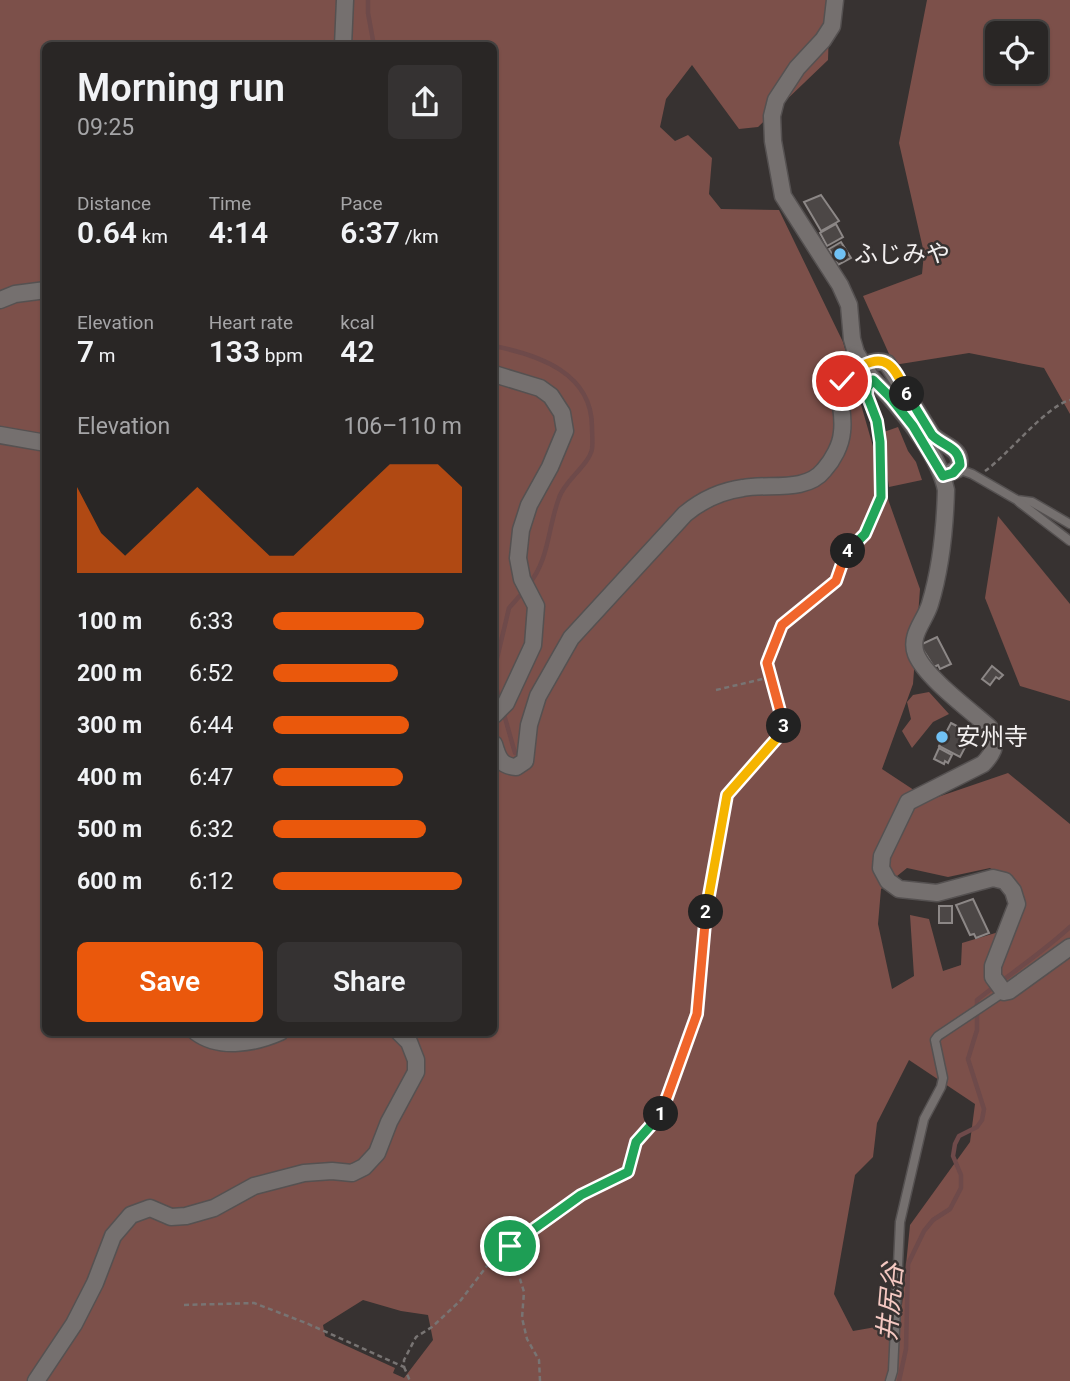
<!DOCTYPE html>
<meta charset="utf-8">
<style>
body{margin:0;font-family:Roboto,"Noto Sans JP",sans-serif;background:#353232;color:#f1f3f6;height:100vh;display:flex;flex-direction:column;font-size:26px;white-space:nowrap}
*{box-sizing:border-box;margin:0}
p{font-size:23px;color:#a5a5a7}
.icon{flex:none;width:38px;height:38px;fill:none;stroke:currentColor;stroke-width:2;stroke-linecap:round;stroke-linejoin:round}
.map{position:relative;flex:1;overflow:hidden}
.side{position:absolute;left:42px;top:42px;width:455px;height:994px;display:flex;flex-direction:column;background:#292625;border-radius:10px;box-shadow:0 2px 5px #0004,0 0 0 2px #454342}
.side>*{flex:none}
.buttons{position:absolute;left:985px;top:21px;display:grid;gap:14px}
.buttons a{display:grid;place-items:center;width:63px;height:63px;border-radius:10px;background:#292625;box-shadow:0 2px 5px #0004,0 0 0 2px #454342;font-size:35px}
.pin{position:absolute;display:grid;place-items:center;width:60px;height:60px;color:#fff;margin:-30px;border:4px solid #fff;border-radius:50%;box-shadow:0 2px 7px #0007}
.km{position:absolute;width:35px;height:35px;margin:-18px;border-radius:50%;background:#222;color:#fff;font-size:19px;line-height:35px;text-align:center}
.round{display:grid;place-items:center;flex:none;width:74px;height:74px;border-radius:10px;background:#353232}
.overview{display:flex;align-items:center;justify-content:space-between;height:119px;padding:0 35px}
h1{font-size:38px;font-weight:600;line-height:52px}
.metrics{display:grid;grid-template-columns:repeat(3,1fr);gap:10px;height:119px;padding:7px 35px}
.metrics div{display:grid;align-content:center}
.metrics b{font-size:30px;font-weight:600}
.metrics small{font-size:19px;font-weight:400}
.metrics p{font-size:19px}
.chart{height:196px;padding:14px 35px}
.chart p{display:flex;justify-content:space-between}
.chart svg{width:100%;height:126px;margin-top:7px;fill:#ea580c;opacity:.7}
.action{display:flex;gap:14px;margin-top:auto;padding:14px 35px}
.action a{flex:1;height:80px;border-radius:10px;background:#ea580c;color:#fff;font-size:28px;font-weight:600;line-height:80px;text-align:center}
.action a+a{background:#353232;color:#f1f3f6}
ul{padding:0 35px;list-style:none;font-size:23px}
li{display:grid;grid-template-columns:112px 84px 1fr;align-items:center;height:52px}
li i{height:18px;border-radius:9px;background:#ea580c}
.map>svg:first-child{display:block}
</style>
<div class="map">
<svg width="1070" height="1381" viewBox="0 0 1070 1381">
<rect width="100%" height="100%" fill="#373231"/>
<g fill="#7c504a" fill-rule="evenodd">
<path d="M 0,0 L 830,0 L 828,60 L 758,127 L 739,129 L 692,65 L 666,99 L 660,127 L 675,141 L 688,135 L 712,158 L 709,194 L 721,209 L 779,210 L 843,342 L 889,502 L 920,589 L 913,684 L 882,769 L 929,800 L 1008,773 L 1070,824 L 1070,1381 L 0,1381 ZM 46,46 L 494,46 L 494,1032 L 46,1032 ZM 907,868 L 948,877 L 990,868 L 1014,883 L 1012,928 L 962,943 L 961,965 L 943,971 L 929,919 L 910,915 L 914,976 L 892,989 L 878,924 L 881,889 ZM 909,1060 L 975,1104 L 970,1142 L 910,1225 L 902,1305 L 876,1327 L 853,1331 L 834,1294 L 855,1175 L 873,1157 L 877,1123 ZM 363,1300 L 401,1311 L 428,1315 L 433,1340 L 404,1378 L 393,1373 L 395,1368 L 325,1336 L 323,1325 Z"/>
<path d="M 927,0 L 1070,0 L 1070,414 L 1044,368 L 969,353 L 894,365 L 863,296 L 922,274 L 924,253 L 899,143 ZM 998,33 L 1036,33 L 1036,72 L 998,72 Z"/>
<polygon points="898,427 908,451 916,462 922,480 889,487 881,433"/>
<polygon points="998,516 1070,604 1070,701 1020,686 985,598"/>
<polygon points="929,692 949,714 933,722 912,748 902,731 911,719 907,702 913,695"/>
</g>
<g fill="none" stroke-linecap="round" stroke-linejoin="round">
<g stroke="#6e4a4a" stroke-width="4.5">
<polyline points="368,0 368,13 374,46"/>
<path d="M 494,346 C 539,355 592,373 592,427 C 592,434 593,443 592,449 C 589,465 564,481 559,498 C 548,527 549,560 529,584"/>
<polyline points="494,671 509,608 524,591"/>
<polyline points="494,681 501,703"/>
<polyline points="503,711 515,753"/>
<path d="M 899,1381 L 906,1349 L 908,1264 L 924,1231 L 933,1220 L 950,1209 L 961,1188 L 961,1175 L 953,1156 L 955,1144 L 959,1136 L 977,1127 L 982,1120 L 984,1109 L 968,1059 L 977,1030 L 977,1000 C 1008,975 1041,954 1070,927"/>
</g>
</g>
<g fill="#4c4746" stroke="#8c8786" stroke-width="2">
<polygon points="821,195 839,221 821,231 804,202"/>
<polygon points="836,224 843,237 827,246 820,233"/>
<polygon points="841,242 851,258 838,265 829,249"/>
<polygon points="937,637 951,664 940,669 938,665 934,667 920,645"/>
<polygon points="992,666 1003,675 999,679 996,677 990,685 982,679"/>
<polygon points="951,723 972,734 960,757 939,746"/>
<polygon points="939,748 952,755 948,763 945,761 944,764 934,759"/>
<polygon points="973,899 989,933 976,938 974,934 970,935 956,905"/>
<rect x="939" y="906" width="13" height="17"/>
</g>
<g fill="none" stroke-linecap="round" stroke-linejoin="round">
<g stroke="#555151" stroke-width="11">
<g id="lane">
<polyline points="958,469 972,474 1017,500 1032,502 1070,524"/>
<polyline points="1019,502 1070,541"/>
<polyline points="890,1381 893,1371 900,1222 924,1119 941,1087 943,1078 935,1040 938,1036 1004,992"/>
</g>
</g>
<g stroke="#555151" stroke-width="19">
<g id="street">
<polyline points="835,0 832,26 823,40 797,68 776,100 772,116 773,141 783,196 840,285 849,305 852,339 856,353"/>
<polyline points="343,46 345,0"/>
<polyline points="0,300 15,294 46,290"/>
<polyline points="494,374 540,388 551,396 562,413 565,431 550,467 529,505 521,530 518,558 522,579 536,606 533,645 506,703 494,715"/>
<path d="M 870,376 C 875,383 883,389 889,396 C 910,420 940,459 946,490 C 945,527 941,568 930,604 C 925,621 909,635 916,654 C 925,677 970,710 989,727 C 999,741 995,752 983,764 L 908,802 L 882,856 L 881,868 L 888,881 L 899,889 L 937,893 L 993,878 L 1005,881 L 1013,891 L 1017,904 L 993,966 L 993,977 L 1004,992 L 1009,991 L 1070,947"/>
<polyline points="0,435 46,443"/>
<path d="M 494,744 C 498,758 501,766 516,767 L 525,761 L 529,725 L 538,696 L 571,638 L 685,514 C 702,500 721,491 743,488 C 768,483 806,493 824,470 C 833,460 841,445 842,432 C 846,401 826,386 862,367 C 871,362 877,360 887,363 L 932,435 C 944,447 965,448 958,469 L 943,476"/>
<path d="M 196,1032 C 220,1050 255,1043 280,1032"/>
<polyline points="36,1381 74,1324 95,1283 113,1236 131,1215 150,1208 171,1217 186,1216 214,1208 254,1186 304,1173 332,1171 352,1173 364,1167 377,1153 389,1122 416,1072 416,1060 409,1042 399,1032"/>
</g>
</g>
<g stroke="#787473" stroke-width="2.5" stroke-dasharray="5 3.5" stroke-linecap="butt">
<path d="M 985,471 C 1009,454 1045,407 1070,400"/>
<polyline points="716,690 771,677"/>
<polyline points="510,1246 524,1292 522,1318 527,1339 539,1360 540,1381"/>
<polyline points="184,1305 254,1303 306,1323 404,1367 404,1360 416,1337 432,1327 461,1300 493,1258 581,1195 628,1172 636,1142 663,1112 697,1014 703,930 727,795 784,729 767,663 782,625 836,581 845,555 865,535 881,497 880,441 877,421 867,395"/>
<polyline points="404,1367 410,1381"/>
</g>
<use href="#lane" stroke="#75706f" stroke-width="8"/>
<use href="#street" stroke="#75706f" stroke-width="16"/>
<g stroke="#555151" stroke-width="19" stroke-linecap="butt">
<polyline id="street-bridge" points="856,353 870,376"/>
</g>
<use href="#street-bridge" stroke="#75706f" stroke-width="16"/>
</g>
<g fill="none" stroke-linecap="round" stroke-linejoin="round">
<g stroke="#fff" stroke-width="14">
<polyline id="split-1" points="510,1246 581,1195 628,1172 636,1142 661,1114"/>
</g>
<g stroke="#fff" stroke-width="14">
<polyline id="split-2" points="661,1114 697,1014 706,912"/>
</g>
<g stroke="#fff" stroke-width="14">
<polyline id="split-3" points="706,912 727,795 785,729 784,726"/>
</g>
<g stroke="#fff" stroke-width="14">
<polyline id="split-4" points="784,726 767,663 782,625 836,581 845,555 848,551"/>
</g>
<g stroke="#fff" stroke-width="14">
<polyline id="split-5" points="848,551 865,534 881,497 880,442 877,421 867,395 867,388 873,380 890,397"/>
</g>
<g stroke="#fff" stroke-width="14">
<path id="split-6" d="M 890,397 L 913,426 L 943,476 L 953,473 L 960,465 C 959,446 944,447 932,435 L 907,394"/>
</g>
<g stroke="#fff" stroke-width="14">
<path id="split-7" d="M 842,381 C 852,371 874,354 888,364 C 897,370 902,384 907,394"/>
</g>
<use href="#split-1" stroke="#22a559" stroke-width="9"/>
<use href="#split-2" stroke="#f0652b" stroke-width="9"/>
<use href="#split-3" stroke="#f5b400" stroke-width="9"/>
<use href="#split-4" stroke="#f0652b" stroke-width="9"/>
<use href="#split-5" stroke="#22a559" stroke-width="9"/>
<use href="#split-6" stroke="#22a559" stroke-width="9"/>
<use href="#split-7" stroke="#f5b400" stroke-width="9"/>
</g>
<g fill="#70c1f4" stroke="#373231" stroke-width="2.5">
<circle cx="840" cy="254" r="7"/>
<circle cx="942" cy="737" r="7"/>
</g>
<g text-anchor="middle" stroke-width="5" stroke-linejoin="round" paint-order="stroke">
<g font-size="24" fill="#f2efef" stroke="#373231" text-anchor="start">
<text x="854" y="262">ふじみや</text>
<text x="956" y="745">安州寺</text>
</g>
<g font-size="26" font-style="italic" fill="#f5c9c2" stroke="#373231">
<text transform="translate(890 1302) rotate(-85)" y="9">井尻谷</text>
</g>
</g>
</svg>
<div class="buttons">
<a><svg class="icon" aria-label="locate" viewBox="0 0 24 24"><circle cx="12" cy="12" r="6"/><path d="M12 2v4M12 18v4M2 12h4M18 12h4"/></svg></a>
</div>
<div class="pin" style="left:510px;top:1246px;background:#1e9e55"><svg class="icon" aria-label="arrive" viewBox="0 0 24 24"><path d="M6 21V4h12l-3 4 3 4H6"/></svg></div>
<div class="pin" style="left:842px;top:381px;background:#d93025"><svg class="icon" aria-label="check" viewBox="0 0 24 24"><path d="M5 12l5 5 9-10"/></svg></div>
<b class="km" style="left:661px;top:1114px">1</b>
<b class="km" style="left:706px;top:912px">2</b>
<b class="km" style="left:784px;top:726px">3</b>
<b class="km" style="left:848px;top:551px">4</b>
<b class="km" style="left:907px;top:394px">6</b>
<section class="side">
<div class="overview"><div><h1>Morning run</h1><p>09:25</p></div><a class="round"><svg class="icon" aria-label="share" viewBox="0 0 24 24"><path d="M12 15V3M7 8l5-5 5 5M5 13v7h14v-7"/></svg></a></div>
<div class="metrics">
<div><p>Distance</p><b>0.64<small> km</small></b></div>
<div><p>Time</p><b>4:14</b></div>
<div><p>Pace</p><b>6:37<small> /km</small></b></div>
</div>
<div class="metrics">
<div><p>Elevation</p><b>7<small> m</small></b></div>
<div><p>Heart rate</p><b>133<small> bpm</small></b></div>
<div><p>kcal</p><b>42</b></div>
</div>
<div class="chart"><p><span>Elevation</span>106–110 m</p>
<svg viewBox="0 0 160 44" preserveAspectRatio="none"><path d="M0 44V14L10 30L20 38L30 30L40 22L50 14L60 22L70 30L80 38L90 38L100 30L110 22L120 14L130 6L140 6L150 6L160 14V44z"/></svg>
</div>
<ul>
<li><b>100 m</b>6:33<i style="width:80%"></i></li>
<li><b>200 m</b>6:52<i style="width:66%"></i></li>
<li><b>300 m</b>6:44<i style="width:72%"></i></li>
<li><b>400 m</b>6:47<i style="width:69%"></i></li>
<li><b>500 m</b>6:32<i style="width:81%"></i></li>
<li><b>600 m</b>6:12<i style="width:100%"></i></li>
</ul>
<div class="action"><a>Save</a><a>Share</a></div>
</section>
</div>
